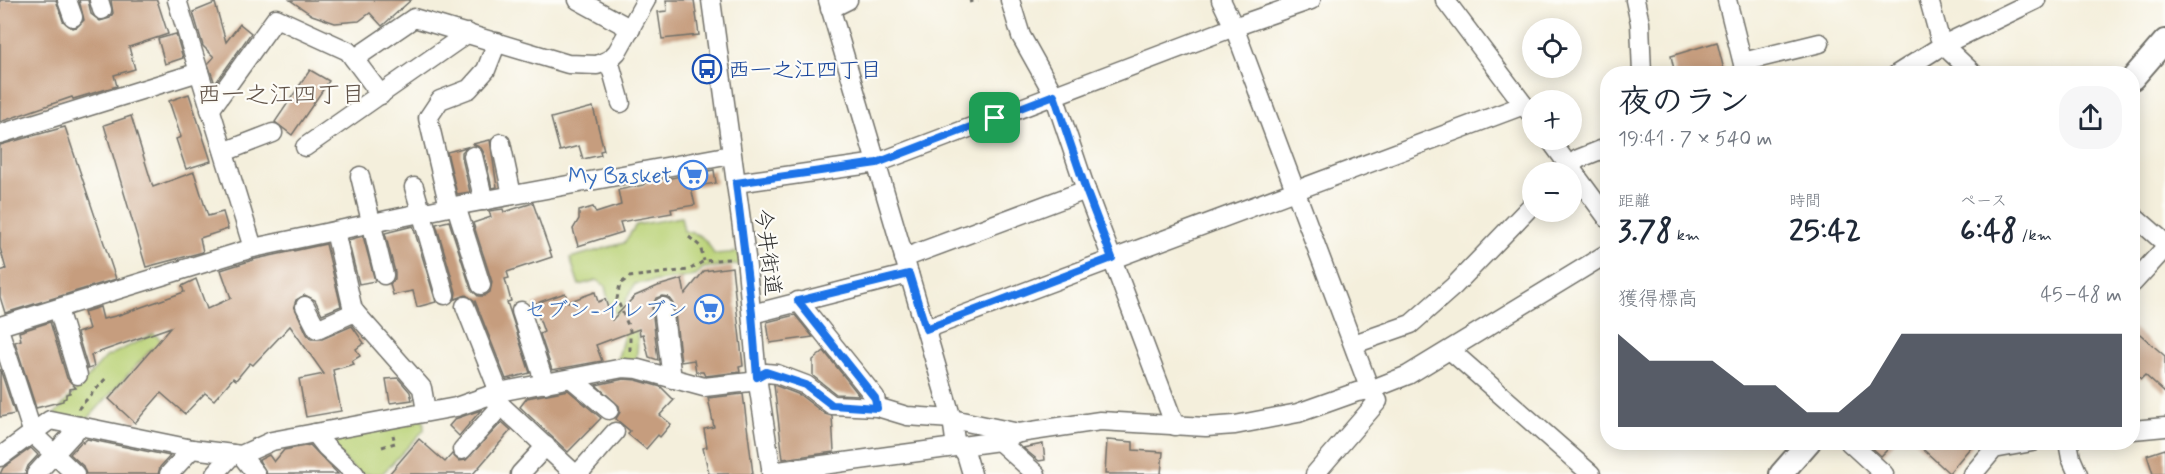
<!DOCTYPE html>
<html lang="ja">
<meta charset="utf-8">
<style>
body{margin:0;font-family:Mynerve,"Klee One",sans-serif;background:#f6f6f7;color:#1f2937;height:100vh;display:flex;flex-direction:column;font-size:22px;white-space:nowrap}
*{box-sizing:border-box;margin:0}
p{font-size:20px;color:#747a83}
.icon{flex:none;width:33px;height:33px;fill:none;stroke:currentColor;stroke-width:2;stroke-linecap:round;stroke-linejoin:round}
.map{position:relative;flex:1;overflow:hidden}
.details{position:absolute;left:1600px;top:66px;width:540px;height:384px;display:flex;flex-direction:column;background:#fff;border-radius:24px;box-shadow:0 3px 15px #0003}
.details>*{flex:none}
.controls{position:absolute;left:1522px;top:18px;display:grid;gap:12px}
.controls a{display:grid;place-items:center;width:60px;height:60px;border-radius:50%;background:#fff;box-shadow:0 3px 15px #0003;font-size:30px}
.pin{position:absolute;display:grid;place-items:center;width:51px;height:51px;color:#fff;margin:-26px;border-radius:12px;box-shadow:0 3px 9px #0006}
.round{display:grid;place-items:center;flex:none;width:63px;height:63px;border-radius:24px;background:#f6f6f7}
.headline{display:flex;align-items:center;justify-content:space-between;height:102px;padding:0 18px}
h1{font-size:33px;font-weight:700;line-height:45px}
.figures{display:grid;grid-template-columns:repeat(3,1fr);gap:9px;height:102px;padding:6px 18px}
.figures div{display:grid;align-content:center}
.figures b{font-size:30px;font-weight:700}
.figures small{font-size:16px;font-weight:400}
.figures p{font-size:16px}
.chart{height:168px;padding:12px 18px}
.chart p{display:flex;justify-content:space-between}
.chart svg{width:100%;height:108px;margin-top:6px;fill:#111827;opacity:.7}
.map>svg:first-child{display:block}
</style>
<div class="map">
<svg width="2165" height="474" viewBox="0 0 2165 474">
<rect width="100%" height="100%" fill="#fdfcf7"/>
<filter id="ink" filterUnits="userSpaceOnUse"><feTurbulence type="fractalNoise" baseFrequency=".0167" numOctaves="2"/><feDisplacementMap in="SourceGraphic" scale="12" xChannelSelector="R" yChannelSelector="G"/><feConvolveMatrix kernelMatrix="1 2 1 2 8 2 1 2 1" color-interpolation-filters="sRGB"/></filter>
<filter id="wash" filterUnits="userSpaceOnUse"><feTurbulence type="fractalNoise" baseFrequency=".008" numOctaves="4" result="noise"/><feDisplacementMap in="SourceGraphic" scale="24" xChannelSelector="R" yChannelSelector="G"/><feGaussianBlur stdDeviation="1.35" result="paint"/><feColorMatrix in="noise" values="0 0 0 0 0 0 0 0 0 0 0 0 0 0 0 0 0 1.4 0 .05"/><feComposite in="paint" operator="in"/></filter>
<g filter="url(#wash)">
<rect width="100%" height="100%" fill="#f4efdc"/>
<g fill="#bad277" stroke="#727e51" stroke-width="1.5">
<path d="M 681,217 L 684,231 C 701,233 707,240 714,254 L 742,252 L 743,264 L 703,268 L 696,276 L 635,284 L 625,302 C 639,325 640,339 635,366 L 616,365 L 624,335 L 617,316 L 609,304 L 605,286 L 597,280 L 579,285 L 570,258 L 624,243 L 636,225 Z"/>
<polygon points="154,334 176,352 170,363 152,348 85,422 53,416 106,357"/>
<polygon points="423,413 424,430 382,474 359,474 320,435"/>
</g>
<g id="blocks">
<g fill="#c69d7e">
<polygon points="0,0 56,0 63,21 72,28 77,27 84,20 79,0 88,0 91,14 100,21 110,18 113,13 111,0 157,0 168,34 129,47 135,69 114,75 117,86 73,99 72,97 0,122"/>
<polygon points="290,0 411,0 382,26 370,13 359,21 335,23 312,15"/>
<polygon points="666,0 694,0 699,35 662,39 658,12 667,11"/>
<polygon points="215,3 226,42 240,24 251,33 215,84 208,64 214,57 203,46 193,12"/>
<polygon points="176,34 183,58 165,64 158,39"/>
<polygon points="1717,42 1725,74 1675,74 1671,56"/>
<polygon points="310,70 329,81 292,135 275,122"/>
<polygon points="189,94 211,161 186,169 176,139 181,137 169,101"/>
<polygon points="593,107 604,150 600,151 601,155 583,159 579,146 560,151 551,118"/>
<polygon points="131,116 153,187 194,172 208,216 223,212 228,229 200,238 203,252 146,267 104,125"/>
<polygon points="65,127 116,279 5,313 0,297 0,271 6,269 0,248 0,145"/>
<polygon points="490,140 497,187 492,188 484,153 481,148 473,144"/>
<polygon points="467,147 462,152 462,158 470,192 457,194 447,152"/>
<polygon points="714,170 716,183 691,187 695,205 671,209 672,213 620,222 623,232 578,246 573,229 579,219 579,211 593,207 596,213 621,205 618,190 644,185 644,183"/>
<polygon points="533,203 552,257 507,272 509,278 505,279 511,301 507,302 530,373 506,379 475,301 466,295 455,299 456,292 436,224 449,221 471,289 478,296 484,296 490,292 492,282 473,223 491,217 489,211 503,209 504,212"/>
<polygon points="413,226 436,302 417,307 413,291 393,295 390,284 395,279 395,272 385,233"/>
<polygon points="363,236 375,281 359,284 348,240"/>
<polygon points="326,244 341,306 322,314 315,300 305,295 296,300 294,306 307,334 311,339 322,339 352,326 364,343 356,349 360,356 352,361 354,364 333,370 341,411 306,417 299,379 324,374 290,326 253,365 250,363 236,380 233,378 214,400 205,393 185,414 161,393 135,423 109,399 171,327 91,355 94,367 88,369 77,333 89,329 84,312 100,307 103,319 119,315 184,292 182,286 196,279 207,309 231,298 221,270 256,259"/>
<polygon points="732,267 743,366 739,367 740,372 705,376 703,372 696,372 694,360 681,362 674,305 668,297 662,296 656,298 652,308 658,360 649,357 643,334 640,335 639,329 596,345 602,361 552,370 540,334 544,332 534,304 565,293 568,302 595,292 598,302 605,299 612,320 635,296 658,286 682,279 685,294 704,271"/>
<polygon points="795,315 813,337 770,343 767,322"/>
<polygon points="50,322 67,378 76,388 70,389 70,393 66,394 66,398 63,399 63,401 36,408 15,342 21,340 19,332"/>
<polygon points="2133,328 2165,356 2165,393 2145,375 2141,379 2133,372"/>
<polygon points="824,351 859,395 836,394 813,376 813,360"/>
<polygon points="0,369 15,414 0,417"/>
<polygon points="398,378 410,392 412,400 390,403 386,379"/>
<polygon points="624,379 636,380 661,387 674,400 660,415 671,424 660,437 658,435 646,449 628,434 630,431 616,419 620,412 619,406 596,385"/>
<polygon points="774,385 800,395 825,414 832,416 834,452 783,459"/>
<polygon points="568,390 601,418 568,452 520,407 527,398"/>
<polygon points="743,394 753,474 709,474 703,448 707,447 704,429 714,427 708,398"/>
<polygon points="481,410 459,436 449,426 455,419"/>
<polygon points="502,422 511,430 473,474 389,474 419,439 445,462 452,454 459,461 466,460"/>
<polygon points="87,439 170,456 160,467 158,474 86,474 83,466 70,454 82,441 83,443"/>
<polygon points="1107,440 1133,442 1133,450 1163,452 1161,474 1105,474"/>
<polygon points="1866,442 1895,442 1881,456"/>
<polygon points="1915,442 1975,442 1949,473"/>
<polygon points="1043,444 1045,460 1039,461 1023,448"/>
<polygon points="310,445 338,474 267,474 259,460 269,455 274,462 284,450"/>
<polygon points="31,448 38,455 28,466 25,474 0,474 3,468"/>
<polygon points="2165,449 2165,474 2153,474 2147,455"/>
</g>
</g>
</g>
<g filter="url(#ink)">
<use href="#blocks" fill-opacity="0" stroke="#717069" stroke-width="1.5"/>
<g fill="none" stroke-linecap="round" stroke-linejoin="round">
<g stroke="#717069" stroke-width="21">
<g id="minor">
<polyline points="67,0 73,17"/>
<polyline points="99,0 102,10"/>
<polyline points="177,0 253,248"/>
<polyline points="578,0 631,29"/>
<polyline points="711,0 746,257 757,377 772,474"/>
<polyline points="828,0 952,419 955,440 966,454 972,474"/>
<polyline points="1010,0 1021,36 1054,95 1086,190 1175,426"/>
<polyline points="1221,0 1234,27 1370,390 1378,401 1315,474"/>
<polyline points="1445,0 1533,117"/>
<polyline points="1635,0 1640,23 1642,74"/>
<polyline points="1727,0 1745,72"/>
<polyline points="1929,0 1939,36 1943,45 1974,74"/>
<polyline points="830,9 848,0"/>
<polyline points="354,59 414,18 568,64 597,65 609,60 617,52 646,0"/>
<polyline points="609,60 621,103"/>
<polyline points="1743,62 1820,43"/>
<polyline points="1897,74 1943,45 2036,0"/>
<polyline points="210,110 276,18 348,51 381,95"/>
<polyline points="0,134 199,72"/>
<polyline points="1550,140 1608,219"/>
<polyline points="501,143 512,195"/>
<polyline points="305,147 468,33"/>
<polyline points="224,152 273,133"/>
<polyline points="473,156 484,201"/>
<polyline points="1565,172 1578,159 1608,147"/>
<polyline points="360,176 384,275"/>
<polyline points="736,183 877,163 1234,27 1311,0"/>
<polyline points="414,187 445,295"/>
<polyline points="456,206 481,285"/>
<polyline points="449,207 428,118 440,100 469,89 486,70 497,42"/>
<polyline points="2133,215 2165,243"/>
<polyline points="335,231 353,310 422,388 426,411"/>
<polyline points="904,258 1086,190"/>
<polyline points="2133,283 2165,248"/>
<polyline points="798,301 875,397 877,407"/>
<polyline points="305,306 317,329 355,312"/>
<polyline points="465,306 499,392"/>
<polyline points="663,307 672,379"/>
<polyline points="58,309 78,375"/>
<polyline points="521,311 545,384"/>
<polyline points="752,314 909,274"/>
<polyline points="0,326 253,248 449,207 731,155"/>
<polyline points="926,329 1524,105"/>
<polyline points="0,332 33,434 75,474"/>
<polyline points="1354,344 1411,324 1454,286 1533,204"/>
<polyline points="1451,351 1591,474"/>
<polyline points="572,379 609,410"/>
<polyline points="490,395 575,474"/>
<polyline points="2133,430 2165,427"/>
<polyline points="315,433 326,447 355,474"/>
<polyline points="999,441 1036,474"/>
<polyline points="1849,442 1884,474"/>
<polyline points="2068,442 2071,458 2078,474"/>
<polyline points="462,450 501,406"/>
<polyline points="241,455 256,474"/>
<polyline points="0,457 50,420 192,449 241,455 272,441 456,407 499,392 623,368 638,369 704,387 750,382 766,373 777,374 806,385 832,405 877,407 907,416 952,419 1019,433"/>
<polyline points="771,472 999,441 1019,433 1100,421 1206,427 1235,425 1298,413 1357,392 1370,390 1408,375 1608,253"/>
<polyline points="36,474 80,426"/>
<polyline points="169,474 192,449"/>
<polyline points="215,474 233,454"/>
<polyline points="520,474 546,446"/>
<polyline points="578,474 615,432"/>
<polyline points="1973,474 1994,449 2032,442"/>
</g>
</g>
<g stroke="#717069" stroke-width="26">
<g id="major">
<polyline points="2133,78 2165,41"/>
<polyline points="1781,474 1809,442"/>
</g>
</g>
<g stroke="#717069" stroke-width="3" stroke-dasharray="4.5 4.5" stroke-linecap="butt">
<polyline points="969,2 978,0"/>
<polyline points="689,237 700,246 704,261"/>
<polyline points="630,351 630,330 617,299 620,284 629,277 689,270 704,261 729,259"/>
<polyline points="78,409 108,376"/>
<polyline points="382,447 395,443 393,435"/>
</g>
<use href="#minor" stroke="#fff" stroke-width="18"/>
<use href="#major" stroke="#fff" stroke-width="22"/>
</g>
</g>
<g fill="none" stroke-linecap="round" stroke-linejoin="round" filter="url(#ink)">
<g stroke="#fff" stroke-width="12">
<polygon id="route" points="1054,95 1086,190 1112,258 926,329 909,274 798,301 875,398 877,408 832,405 806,385 766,372 757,377 752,314 736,183 877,163"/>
</g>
<use href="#route" stroke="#1a73e8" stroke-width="8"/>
</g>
<defs>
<g id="bus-ring" transform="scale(1.5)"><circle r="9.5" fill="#fdfcf7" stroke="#1a4fb4" stroke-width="1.5"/><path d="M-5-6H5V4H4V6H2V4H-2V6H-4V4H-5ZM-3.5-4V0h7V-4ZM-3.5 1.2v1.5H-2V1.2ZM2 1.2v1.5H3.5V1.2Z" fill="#1a4fb4"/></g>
<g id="supermarket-ring" transform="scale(1.5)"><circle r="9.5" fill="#fdfcf7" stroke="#3f7fe0" stroke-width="1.5"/><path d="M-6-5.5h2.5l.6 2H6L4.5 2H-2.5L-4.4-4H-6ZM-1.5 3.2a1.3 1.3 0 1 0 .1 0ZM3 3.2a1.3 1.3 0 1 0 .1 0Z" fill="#3f7fe0"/></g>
</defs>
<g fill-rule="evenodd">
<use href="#bus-ring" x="707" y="69"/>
<use href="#supermarket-ring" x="693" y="175"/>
<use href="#supermarket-ring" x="709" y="309"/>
</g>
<g text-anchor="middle" stroke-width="4.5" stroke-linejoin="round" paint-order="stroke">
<g font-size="22" fill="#164399" stroke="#fdfcf7" text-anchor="start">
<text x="728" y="77">西一之江四丁目</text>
</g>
<g font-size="22" fill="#366cbe" stroke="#fdfcf7" text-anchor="end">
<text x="672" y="183">My Basket</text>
<text x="688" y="317">セブン-イレブン</text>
</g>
<g font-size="22" fill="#2b2b2b" stroke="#fdfcf7">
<text transform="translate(769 252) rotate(83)" y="8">今井街道</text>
</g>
<g font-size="24" fill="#615348" stroke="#fdfcf7">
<text x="281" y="102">西一之江四丁目</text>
</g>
</g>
</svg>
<div class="controls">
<a><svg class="icon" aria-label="locate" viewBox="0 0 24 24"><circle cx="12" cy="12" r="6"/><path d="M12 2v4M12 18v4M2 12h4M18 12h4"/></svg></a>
<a>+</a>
<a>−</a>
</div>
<div class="pin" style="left:995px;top:118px;background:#1e9e55"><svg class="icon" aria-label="arrive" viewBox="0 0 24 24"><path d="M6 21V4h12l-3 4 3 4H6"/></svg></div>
<section class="details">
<div class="headline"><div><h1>夜のラン</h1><p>19:41 · 7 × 540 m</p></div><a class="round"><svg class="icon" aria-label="share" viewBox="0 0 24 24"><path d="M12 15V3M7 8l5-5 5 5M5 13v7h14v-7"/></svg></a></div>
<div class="figures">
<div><p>距離</p><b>3.78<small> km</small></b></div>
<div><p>時間</p><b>25:42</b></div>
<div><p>ペース</p><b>6:48<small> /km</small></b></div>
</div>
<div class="chart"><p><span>獲得標高</span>45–48 m</p>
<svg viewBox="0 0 160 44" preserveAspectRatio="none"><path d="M0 44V6L10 17L20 17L30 17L40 27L50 27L60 38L70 38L80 27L90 6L100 6L110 6L120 6L130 6L140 6L150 6L160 6V44z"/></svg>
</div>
</section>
</div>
